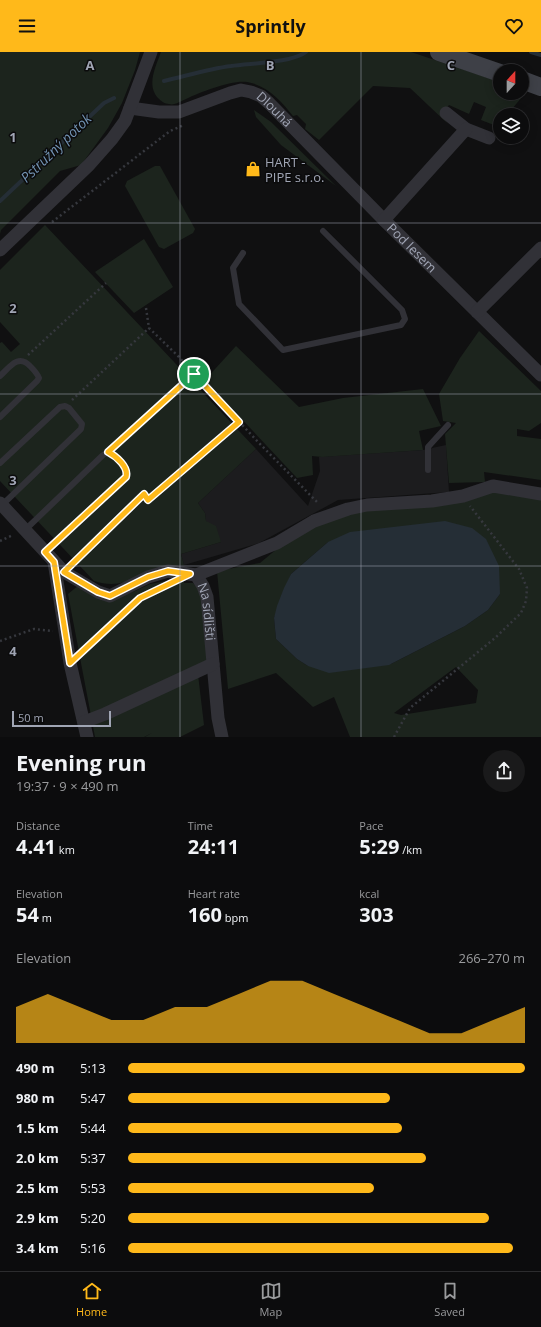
<!DOCTYPE html>
<meta charset="utf-8">
<style>
body{margin:0;font-family:"Open Sans",sans-serif;background:#1a1a1b;color:#f1f3f6;height:100vh;display:flex;flex-direction:column;font-size:15px;white-space:nowrap}
*{box-sizing:border-box;margin:0}
p{font-size:13px;color:#9a9b9d}
.icon{flex:none;width:22px;height:22px;fill:none;stroke:currentColor;stroke-width:2;stroke-linecap:round;stroke-linejoin:round}
.map{position:relative;height:685px;overflow:hidden}
.panel{display:flex;flex-direction:column;background:#0c0c0d;flex:1}
.panel>*{flex:none}
.needle{width:26px;rotate:21deg}
.controls{position:absolute;left:493px;top:12px;display:grid;gap:8px}
.controls a{display:grid;place-items:center;width:36px;height:36px;border-radius:50%;background:#0c0c0d;box-shadow:0 2px 10px #0003,0 0 0 1px #2c2c2e;font-size:20px}
.scale{position:absolute;left:12px;bottom:10px;width:99px;box-sizing:border-box;padding-left:4px;border:2px solid #a0a5b4;border-top:0;font-size:11px;line-height:14px;white-space:nowrap;color:#a0a5b4;-webkit-text-stroke:3px #0b0b0c;paint-order:stroke}
.pin{position:absolute;display:grid;place-items:center;width:34px;height:34px;color:#fff;margin:-17px;border:2px solid #fff;border-radius:50%;box-shadow:0 1px 4px #0007}
.round{display:grid;place-items:center;flex:none;width:42px;height:42px;border-radius:21px;background:#1a1a1b}
.head{display:flex;align-items:center;justify-content:space-between;height:68px;padding:0 16px}
h1{font-size:22px;font-weight:700;line-height:30px}
.figures{display:grid;grid-template-columns:repeat(3,1fr);gap:6px;height:68px;padding:4px 16px}
.figures div{display:grid;align-content:center}
.figures b{font-size:20px;font-weight:700}
.figures small{font-size:11px;font-weight:400}
.figures p{font-size:11px}
.chart{height:112px;padding:8px 16px}
.chart p{display:flex;justify-content:space-between}
.chart svg{width:100%;height:72px;margin-top:4px;fill:#ffb91a;opacity:.7}
ul{padding:0 16px;list-style:none;font-size:13px}
li{display:grid;grid-template-columns:64px 48px 1fr;align-items:center;height:30px}
li i{height:10px;border-radius:5px;background:#ffb91a}
header{display:flex;justify-content:space-between;align-items:center;height:52px;padding:0 16px;background:#ffb91a;color:#111;font-size:18px;font-weight:700}
.menu{display:flex;justify-content:space-around;align-items:center;height:56px;border-top:1px solid #2c2c2e;background:#0c0c0d;font-size:11px;color:#9a9b9d}
.menu a{display:grid;justify-items:center;gap:2px}
.menu .current{color:#ffb91a}
.map>svg:first-child{display:block}
</style>
<header><svg class="icon" aria-label="menu" viewBox="0 0 24 24"><path d="M4 6h16M4 12h16M4 18h16"/></svg>Sprintly<svg class="icon" aria-label="heart" viewBox="0 0 24 24"><path d="M12 20l-8-8c-3-5 5-10 8-4 3-6 11-1 8 4z"/></svg></header>
<div class="map">
<svg width="541" height="685" viewBox="0 0 541 685">
<rect width="100%" height="100%" fill="#101011"/>
<polygon fill="#1c1c1e" points="446,393 449,440 338,448 259,491 184,513 181,502 221,490 206,469 205,461 198,451 256,397 308,454 320,419 319,405 423,398"/>
<g fill="#1c241d" fill-rule="evenodd">
<polygon points="0,0 140,0 135,18 122,51 108,76 81,113 60,119 1,178 0,182"/>
<path d="M 161,0 L 411,0 L 500,30 L 500,41 L 522,41 L 522,37 L 527,39 L 507,63 L 500,63 L 499,75 L 481,68 L 486,55 L 474,50 L 469,62 L 449,53 L 441,63 L 447,71 L 410,36 L 373,34 L 319,88 L 305,77 L 306,72 L 297,63 L 293,64 C 282,50 267,33 247,30 C 231,28 201,40 186,47 C 181,49 174,54 169,52 C 165,52 161,49 158,46 C 146,33 156,14 161,0 Z"/>
<polygon points="254,58 271,70 336,134 281,93 256,65"/>
<polygon points="155,114 160,114 195,177 193,181 164,197 159,195 125,134 127,129"/>
<path d="M 45,173 L 256,397 L 198,451 L 205,461 L 206,469 L 216,474 L 221,490 L 181,502 L 184,513 C 178,514 172,514 166,515 C 139,521 124,539 94,529 L 0,429 L 0,291 L 2,290 L 11,300 L 20,292 L 0,270 L 0,218 Z"/>
<polygon points="144,187 173,235 134,261 95,220"/>
<polygon points="479,279 541,339 541,371 529,379 517,377 517,384 541,387 541,428 484,420 485,430 449,431 445,382 456,371 443,369 439,342 460,306"/>
<polygon points="236,294 299,355 343,346 423,337 441,374 419,379 423,398 322,405 312,404 313,423 297,426 205,328"/>
<path d="M 485,441 L 522,441 L 541,445 L 541,685 L 350,685 L 334,645 L 313,655 L 276,621 L 228,637 L 217,519 L 260,511 L 284,491 L 327,469 L 361,459 ZM 328,490 L 500,542 L 488,558 L 465,574 L 391,612 L 308,614 L 297,607 L 276,587 L 274,566 L 291,522 ZM 456,615 L 478,638 L 476,651 L 401,663 L 394,661 Z"/>
<polygon points="182,526 184,531 193,531 200,538 211,607 197,614 204,673 180,685 145,685 152,681 144,685 95,685 68,542 79,533 119,545 135,539 150,532"/>
</g>
<polygon fill="#252e36" points="445,469 472,476 486,487 499,514 500,542 488,558 465,574 389,613 329,621 308,614 297,607 276,587 274,566 277,554 284,536 291,522 328,490 350,480"/>
<g fill="none" stroke-linecap="round" stroke-linejoin="round">
<g stroke="#252e36" stroke-width="4">
<polyline points="531,0 541,3"/>
<path d="M 164,29 C 186,24 208,17 231,14 C 250,11 292,11 306,0"/>
<polyline points="0,149 104,51 114,46"/>
</g>
<g stroke="#36383e" stroke-width="2.5" stroke-dasharray="2 3" stroke-linecap="butt">
<polyline points="52,170 170,79 184,73"/>
<polyline points="146,256 149,276 178,304 259,391 317,450"/>
<polyline points="28,303 106,231"/>
<polyline points="72,348 149,276"/>
<polyline points="114,394 194,322"/>
<polyline points="152,444 239,370"/>
<polyline points="0,489 13,483"/>
<polyline points="0,589 34,577 53,579"/>
<polyline points="394,685 410,656 495,586 521,561 526,549 527,536 519,517 470,454"/>
</g>
<g stroke="#313137" stroke-width="6">
<polyline points="243,201 233,216 239,252 283,298 401,273 405,267 402,258 323,179"/>
<path d="M 0,324 C 9,316 18,301 30,314 C 34,318 37,321 39,326 L 37,329 L 0,365"/>
<polyline points="0,411 60,355 65,354 69,356 82,372 81,377 2,453"/>
<polyline points="428,418 428,395 448,373"/>
<path d="M 25,478 L 103,403 L 108,400 C 116,404 129,415 126,425 L 45,500"/>
<polyline points="64,520 144,442"/>
<polyline points="71,611 140,546 185,524"/>
</g>
<g stroke="#313137" stroke-width="13">
<path id="s1" d="M 130,56 L 159,60 L 179,60 L 230,41 L 241,38 L 251,40 L 261,44 L 269,51 L 384,168"/>
<polyline points="446,61 466,77 489,86"/>
<path id="s2" d="M 466,77 L 384,168 L 541,323"/>
<polyline points="0,198 89,113 112,87 125,69 151,0"/>
<polyline points="477,260 541,196"/>
<path id="s3" d="M 0,451 L 64,520 L 98,540 L 110,544 L 148,525 L 168,519 L 196,523 L 203,534 L 207,545 L 218,666 L 222,685"/>
<polyline points="54,510 70,611 87,685"/>
<polyline points="196,523 277,491 314,469 348,457 367,453 432,449 463,444 493,434 541,442"/>
<polyline points="84,670 105,662 213,612"/>
</g>
<g stroke="#3e4047" stroke-width="18">
<polyline points="439,0 500,21"/>
<polyline points="522,28 541,35"/>
</g>
</g>
<g fill="none" stroke-linecap="round" stroke-linejoin="round">
<g stroke="#fff" stroke-width="8">
<path id="route" d="M 194,322 L 239,370 L 148,448 L 144,442 L 64,520 L 98,540 L 110,544 L 148,525 L 168,519 L 190,522 L 140,546 L 70,611 L 54,510 L 45,500 L 126,425 C 129,415 116,404 108,400 Z"/>
</g>
<use href="#route" stroke="#ffb91a" stroke-width="5"/>
</g>
<path fill="none" stroke="#a0a5b4" stroke-width="1" stroke-opacity="0.55" d="M 180,0 L 180,685M 361,0 L 361,685M 0,171 L 541,171M 0,342 L 541,342M 0,514 L 541,514"/>
<defs>
<g id="shop-bare" transform="scale(1.2)"><path d="M-5-2.5h2.3a2.7 3.5 0 0 1 5.4 0H5L5.5 6h-11ZM-1.5-2.5h3a1.5 2.3 0 0 0-3 0Z" fill="#ffb91a" stroke="#0b0b0c" stroke-width="2.5" paint-order="stroke"/></g>
</defs>
<g fill-rule="evenodd">
<use href="#shop-bare" x="253" y="117"/>
</g>
<g text-anchor="middle" stroke-width="3" stroke-linejoin="round" paint-order="stroke">
<g font-size="13" fill="#a0a5b4" stroke="#0b0b0c">
<text dy="5" stroke="none"><textPath href="#s1" startOffset="155">Dlouhá</textPath></text>
<text dy="5" stroke="none"><textPath href="#s2" startOffset="162">Pod lesem</textPath></text>
<text dy="5" stroke="none"><textPath href="#s3" startOffset="277">Na sídlišti</textPath></text>
</g>
<g font-size="13" fill="#a0a5b4" stroke="#0b0b0c" text-anchor="start">
<text x="265" y="115">HART -<tspan x="265" dy="15">PIPE s.r.o.</tspan></text>
</g>
<g font-size="14" font-style="italic" fill="#7293b3" stroke="#0b0b0c">
<text transform="translate(56 96) rotate(-44)" y="5">Pstružný potok</text>
</g>
</g>
<g font-size="13" text-anchor="middle" font-weight="bold" fill="#a0a5b4" stroke="#0b0b0c" stroke-width="3" stroke-linejoin="round" paint-order="stroke">
<text x="90" y="18">A</text>
<text x="270" y="18">B</text>
<text x="451" y="18">C</text>
<text x="13" y="90">1</text>
<text x="13" y="261">2</text>
<text x="13" y="433">3</text>
<text x="13" y="604">4</text>
</g>
</svg>
<div class="controls">
<a><svg class="needle" viewBox="-14 -14 28 28"><path d="M0-13l5 13h-10z" fill="#e53935"/><path d="M0 13l5-13h-10z" fill="#9a9b9d"/></svg></a>
<a><svg class="icon" aria-label="layers" viewBox="0 0 24 24"><path d="M12 4l9 5-9 5-9-5zM3 14l9 5 9-5"/></svg></a>
</div>
<div class="scale">50 m</div>
<div class="pin" style="left:194px;top:322px;background:#1e9e55"><svg class="icon" aria-label="arrive" viewBox="0 0 24 24"><path d="M6 21V4h12l-3 4 3 4H6"/></svg></div>
</div>
<section class="panel">
<div class="head"><div><h1>Evening run</h1><p>19:37 · 9 × 490 m</p></div><a class="round"><svg class="icon" aria-label="share" viewBox="0 0 24 24"><path d="M12 15V3M7 8l5-5 5 5M5 13v7h14v-7"/></svg></a></div>
<div class="figures">
<div><p>Distance</p><b>4.41<small> km</small></b></div>
<div><p>Time</p><b>24:11</b></div>
<div><p>Pace</p><b>5:29<small> /km</small></b></div>
</div>
<div class="figures">
<div><p>Elevation</p><b>54<small> m</small></b></div>
<div><p>Heart rate</p><b>160<small> bpm</small></b></div>
<div><p>kcal</p><b>303</b></div>
</div>
<div class="chart"><p><span>Elevation</span>266–270 m</p>
<svg viewBox="0 0 160 44" preserveAspectRatio="none"><path d="M0 44V22L10 14L20 22L30 30L40 30L50 22L60 22L70 14L80 6L90 6L100 14L110 22L120 30L130 38L140 38L150 30L160 22V44z"/></svg>
</div>
<ul>
<li><b>490 m</b>5:13<i style="width:100%"></i></li>
<li><b>980 m</b>5:47<i style="width:66%"></i></li>
<li><b>1.5 km</b>5:44<i style="width:69%"></i></li>
<li><b>2.0 km</b>5:37<i style="width:75%"></i></li>
<li><b>2.5 km</b>5:53<i style="width:62%"></i></li>
<li><b>2.9 km</b>5:20<i style="width:91%"></i></li>
<li><b>3.4 km</b>5:16<i style="width:97%"></i></li>
</ul>
</section>
<nav class="menu">
<a class="current"><svg class="icon" aria-label="home" viewBox="0 0 24 24"><path d="M3 11l9-7 9 7M6 9v11h12V9"/></svg>Home</a>
<a><svg class="icon" aria-label="map" viewBox="0 0 24 24"><path d="M3 6l6-2 6 2 6-2v14l-6 2-6-2-6 2zM9 4v14M15 6v14"/></svg>Map</a>
<a><svg class="icon" aria-label="saved" viewBox="0 0 24 24"><path d="M7 4h10v16l-5-4-5 4z"/></svg>Saved</a>
</nav>
